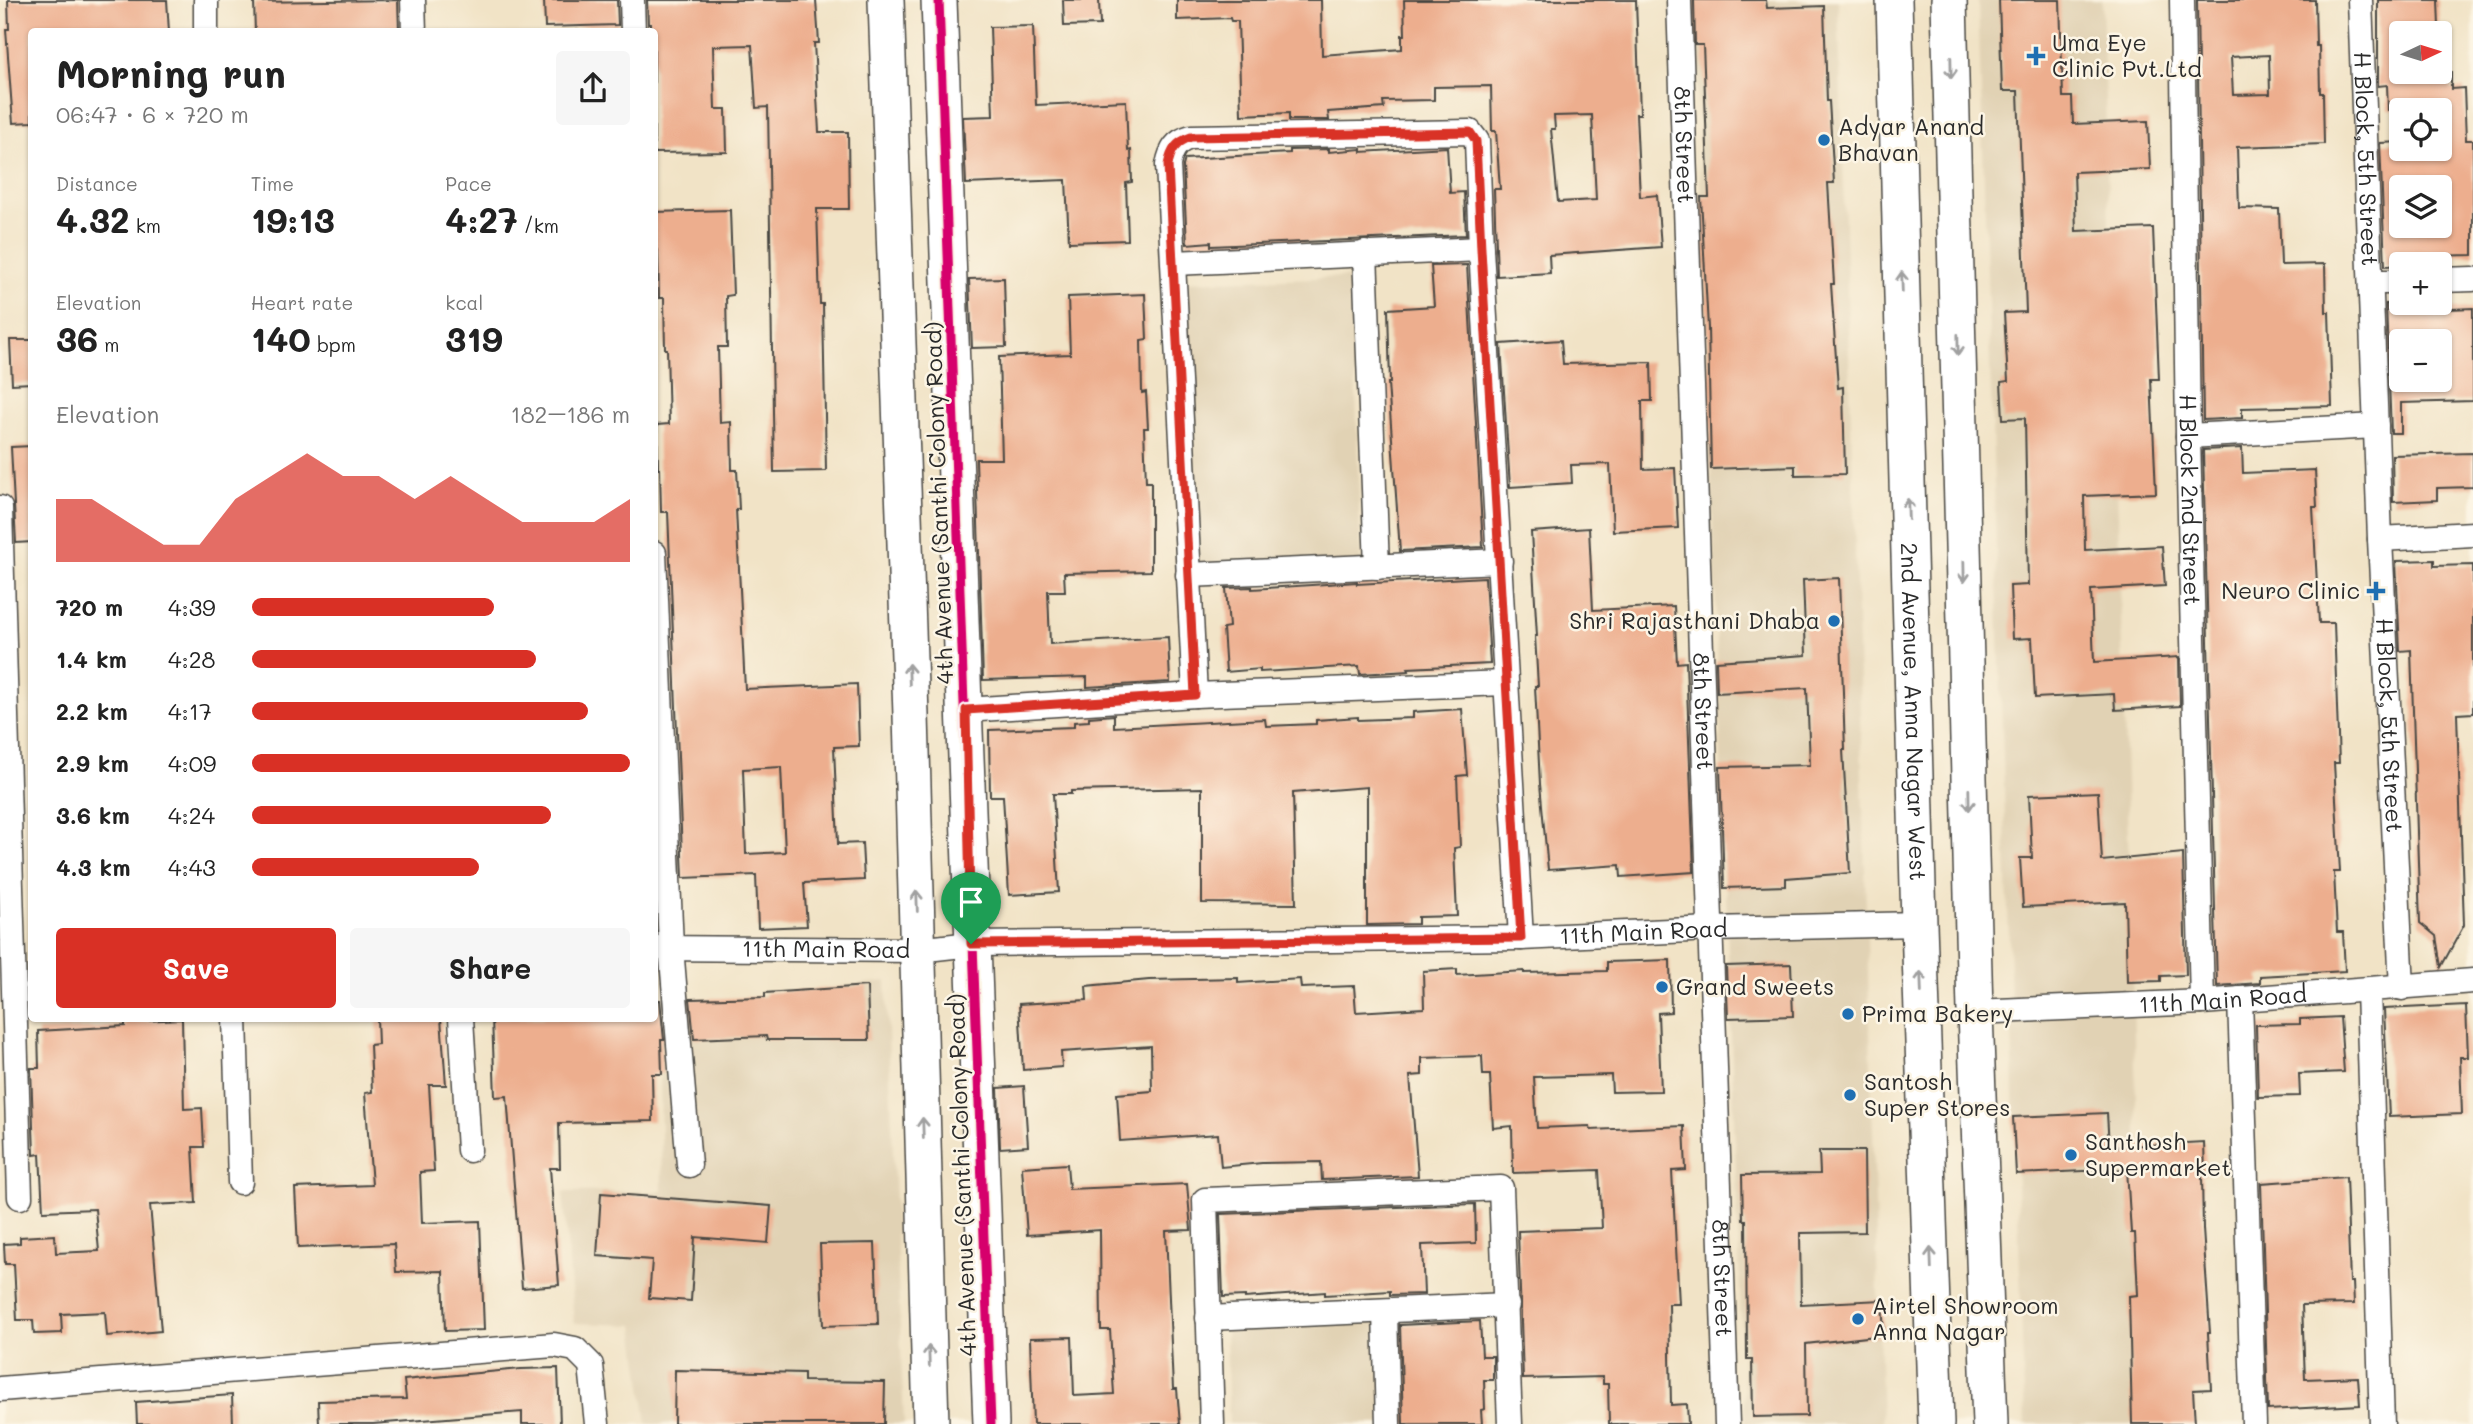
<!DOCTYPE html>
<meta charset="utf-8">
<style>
body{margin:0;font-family:Mali,sans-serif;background:#f6f6f6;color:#222;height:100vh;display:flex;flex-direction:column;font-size:26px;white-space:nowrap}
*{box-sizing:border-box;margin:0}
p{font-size:23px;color:#767676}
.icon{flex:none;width:38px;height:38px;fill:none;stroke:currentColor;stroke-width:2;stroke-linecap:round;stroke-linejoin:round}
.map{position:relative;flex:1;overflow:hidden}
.sheet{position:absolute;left:28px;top:28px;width:630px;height:994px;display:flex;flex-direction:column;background:#fff;border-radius:7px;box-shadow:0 2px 5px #0004}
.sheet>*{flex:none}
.needle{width:46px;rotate:86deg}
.buttons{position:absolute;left:2389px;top:21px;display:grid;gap:14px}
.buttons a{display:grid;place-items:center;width:63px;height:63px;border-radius:7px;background:#fff;box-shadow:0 2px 5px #0004;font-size:35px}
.pin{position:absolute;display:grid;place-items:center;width:60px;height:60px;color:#fff;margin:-72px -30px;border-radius:50% 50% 50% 0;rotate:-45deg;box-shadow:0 0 7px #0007}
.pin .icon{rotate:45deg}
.round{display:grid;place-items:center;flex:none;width:74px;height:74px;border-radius:7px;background:#f6f6f6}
.overview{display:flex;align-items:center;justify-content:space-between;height:119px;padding:0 28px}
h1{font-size:38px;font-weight:700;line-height:52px}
.stats{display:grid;grid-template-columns:repeat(3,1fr);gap:10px;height:119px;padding:7px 28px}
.stats div{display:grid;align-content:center}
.stats b{font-size:35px;font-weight:700}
.stats small{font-size:19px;font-weight:400}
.stats p{font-size:19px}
.chart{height:196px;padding:14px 28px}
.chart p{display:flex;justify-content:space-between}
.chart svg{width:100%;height:126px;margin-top:7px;fill:#d93025;opacity:.7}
.action{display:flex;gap:14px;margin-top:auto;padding:14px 28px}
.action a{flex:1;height:80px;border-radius:7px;background:#d93025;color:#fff;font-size:28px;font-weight:700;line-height:80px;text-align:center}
.action a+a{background:#f6f6f6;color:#222}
ul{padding:0 28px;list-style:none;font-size:23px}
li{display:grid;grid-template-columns:112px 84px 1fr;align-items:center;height:52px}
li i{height:18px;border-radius:9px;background:#d93025}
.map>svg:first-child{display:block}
</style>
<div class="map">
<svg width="2473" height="1424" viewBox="0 0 2473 1424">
<rect width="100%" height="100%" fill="#fcf5e5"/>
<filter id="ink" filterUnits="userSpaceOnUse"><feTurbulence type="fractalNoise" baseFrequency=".0143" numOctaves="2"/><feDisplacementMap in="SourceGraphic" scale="14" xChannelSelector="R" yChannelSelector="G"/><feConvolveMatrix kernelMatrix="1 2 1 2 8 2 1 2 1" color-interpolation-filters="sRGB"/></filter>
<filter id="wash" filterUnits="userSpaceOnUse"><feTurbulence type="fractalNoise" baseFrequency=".00686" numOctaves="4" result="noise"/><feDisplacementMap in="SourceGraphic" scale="28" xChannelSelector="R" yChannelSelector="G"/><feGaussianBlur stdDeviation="1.57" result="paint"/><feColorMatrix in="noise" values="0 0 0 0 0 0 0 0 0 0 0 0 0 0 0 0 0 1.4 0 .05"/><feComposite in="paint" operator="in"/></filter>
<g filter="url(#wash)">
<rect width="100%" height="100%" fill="#f1e3c6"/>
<g fill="#e1d2b4">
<polygon points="1694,0 1838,0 1882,1424 1745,1424"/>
<polygon points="1978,0 2102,0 2146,1424 2025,1424"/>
<polygon points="1353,277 1361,580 1195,585 1186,282"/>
<polygon points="886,981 904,1424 647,1424 634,1325 574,1323 563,1192 662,1191 659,1008"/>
<polygon points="1379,1323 1382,1424 1229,1424 1226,1328"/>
</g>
<g id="blocks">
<g fill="#edae8e" fill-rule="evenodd">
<polygon points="8,0 167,0 169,32 32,32 32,122 13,123 6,29 9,29"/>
<polygon points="398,0 399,32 255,32 254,2"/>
<polygon points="544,0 617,0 618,25 545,27"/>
<polygon points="647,0 816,0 819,43 814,43 819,132 848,132 849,209 817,209 820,304 823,304 826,471 774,472 768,107 756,108 752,45 713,46 715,109 726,109 727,152 654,153 654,32 651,32 651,24 648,24"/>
<polygon points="1063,0 1099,0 1100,25 1064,26"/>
<path d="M 1177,0 L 1321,0 L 1322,55 L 1402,49 L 1402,35 L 1405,35 L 1404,0 L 1636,0 L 1640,114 L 1636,114 L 1640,197 L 1657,195 L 1661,247 L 1549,255 L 1550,273 L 1497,276 L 1494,189 L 1500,189 L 1496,131 L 1492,131 L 1491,86 L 1434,87 L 1434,100 L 1383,101 L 1384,108 L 1328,112 L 1329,120 L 1289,120 L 1289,113 L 1241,115 L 1238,21 L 1231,21 L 1230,18 L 1177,20 ZM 1592,115 L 1596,200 L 1558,202 L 1551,129 L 1555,129 L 1554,116 Z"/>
<polygon points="1694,0 1766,0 1767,8 1824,6 1827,101 1829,101 1834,183 1828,183 1834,284 1831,284 1838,388 1843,387 1845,474 1795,475 1795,466 1711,469 1708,328 1701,197 1709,197 1703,45 1695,45"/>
<polygon points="1999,0 2060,0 2063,97 2072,97 2073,124 2148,121 2150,169 2074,172 2076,231 2153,228 2159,379 2151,379 2156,493 2084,496 2085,550 2162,546 2165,586 2091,590 2094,662 2179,657 2180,706 2115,710 2114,694 2035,698 2032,638 2012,639 2010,586 2028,585 2025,418 2003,419 2001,382 2008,381 2004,313 2026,312 2018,91 2002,91"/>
<path d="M 2197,0 L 2315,0 L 2316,46 L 2319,46 L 2320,93 L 2323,93 L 2324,144 L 2237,147 L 2239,208 L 2279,209 L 2281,265 L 2325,264 L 2326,312 L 2329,312 L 2332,406 L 2242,408 L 2242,418 L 2203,420 ZM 2269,55 L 2270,94 L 2233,95 L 2231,57 Z"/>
<path d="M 2378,0 L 2438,0 L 2439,27 L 2401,28 L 2401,72 L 2451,72 L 2451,89 L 2464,88 L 2466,140 L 2473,140 L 2473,255 L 2425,256 L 2425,264 L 2385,266 L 2380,143 L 2401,142 L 2401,149 L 2440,149 L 2440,110 L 2388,110 L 2387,85 L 2378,86 ZM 2401,187 L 2440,187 L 2440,226 L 2401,226 Z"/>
<polygon points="1033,26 1036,105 1126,101 1128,151 1131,150 1132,182 1126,183 1128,240 1069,242 1066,180 966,184 963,117 993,116 990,27"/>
<polygon points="1447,147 1450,193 1464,192 1466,235 1211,246 1211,242 1187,244 1183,166 1185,159 1290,153 1290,150 1329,149 1329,152 1361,149 1361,152"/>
<path d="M 730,210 L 733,295 L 726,296 L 727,347 L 718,347 L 720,423 L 731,422 L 732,470 L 737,470 L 739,509 L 736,509 L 745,689 L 857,684 L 859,746 L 834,747 L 838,844 L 862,843 L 864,880 L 804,883 L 807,926 L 758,928 L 756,875 L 683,878 L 668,512 L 661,512 L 660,469 L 658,469 L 657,425 L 669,424 L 667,349 L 665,349 L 664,298 L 659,298 L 658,250 L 655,250 L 654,212 ZM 781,767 L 785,852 L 746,854 L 743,769 Z"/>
<polygon points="1467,265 1483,547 1400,551 1388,383 1390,383 1388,309 1434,306 1431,266"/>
<polygon points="1004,278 1006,347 972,348 969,279"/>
<polygon points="1145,294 1147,339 1141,340 1142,393 1146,392 1148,428 1144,428 1146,482 1151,482 1151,571 1064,573 1065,591 1048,591 1050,644 1168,637 1170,682 1087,687 1087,677 983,680 976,459 1002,459 999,357 1070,354 1068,297"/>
<path d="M 2408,303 L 2426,303 L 2426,310 L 2473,308 L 2473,401 L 2401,403 L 2401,433 L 2391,433 L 2386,304 ZM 2401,341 L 2440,341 L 2440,380 L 2401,380 Z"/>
<polygon points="10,340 32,340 32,383 12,384"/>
<polygon points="1561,340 1563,364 1651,362 1652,401 1642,401 1643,469 1675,468 1678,528 1613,531 1610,464 1571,465 1572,483 1510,487 1501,344"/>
<polygon points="32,446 32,542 16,543 11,447"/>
<polygon points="2242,448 2243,473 2315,470 2317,507 2313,507 2319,623 2334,623 2339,763 2334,763 2340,872 2334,872 2337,932 2343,932 2345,971 2260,976 2260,983 2217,986 2203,450"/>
<polygon points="2473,453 2473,487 2437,488 2437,500 2393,502 2392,455"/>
<polygon points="1589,528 1593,610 1674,606 1677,663 1686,662 1694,872 1621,877 1620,865 1548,870 1540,784 1535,686 1538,686 1535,636 1537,636 1531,532"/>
<polygon points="2434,560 2434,566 2473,565 2473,713 2457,714 2464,925 2441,967 2436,936 2420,923 2411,650 2400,651 2396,561"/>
<polygon points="1485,577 1490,664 1408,668 1409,671 1360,674 1359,666 1260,672 1260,669 1226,672 1223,628 1229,627 1226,588 1252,587 1252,589 1357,582 1357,584"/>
<polygon points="1839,578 1845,750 1843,750 1850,873 1786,878 1786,886 1724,888 1720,767 1810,765 1807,688 1717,693 1716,661 1806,655 1803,580"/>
<polygon points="1462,709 1467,775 1457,776 1460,847 1454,848 1457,916 1418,917 1418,924 1367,925 1367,787 1293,793 1296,904 1202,903 1202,788 1071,791 1071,794 1053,794 1059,892 1009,895 1003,796 990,796 989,730 1074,727 1074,722 1089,721 1089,717 1114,715 1114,727 1265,719 1266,726 1316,724 1316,720 1358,717 1358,720 1413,718 1413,712"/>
<polygon points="2098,792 2102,861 2183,853 2186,975 2161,976 2161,981 2127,982 2125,902 2023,907 2020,858 2032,858 2029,795"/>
<polygon points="1670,960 1671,1012 1658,1013 1661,1091 1612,1092 1611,1075 1534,1077 1537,1128 1590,1126 1591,1130 1684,1126 1686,1170 1672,1171 1679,1304 1669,1304 1671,1405 1687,1404 1688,1424 1609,1424 1608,1384 1603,1384 1603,1377 1523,1379 1518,1231 1602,1228 1599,1170 1513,1173 1512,1126 1493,1128 1490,1075 1483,1075 1482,1056 1422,1058 1422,1075 1410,1076 1418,1176 1322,1180 1321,1162 1262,1163 1221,1167 1218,1134 1120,1141 1117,1094 1152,1091 1151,1046 1061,1052 1062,1067 1023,1070 1019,1004 1087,1000 1086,986 1149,980 1238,978 1238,983 1300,979 1301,988 1354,986 1356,1012 1424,1008 1423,971 1457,969 1457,975 1524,971 1524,973 1607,971 1607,962"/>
<polygon points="1791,964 1793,1016 1728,1018 1726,966"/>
<polygon points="867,986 869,1040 767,1040 766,1036 694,1039 690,999 765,997 765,993"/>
<polygon points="654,1000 660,1000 664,1040 661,1040 662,1074 652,1074 653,1121 559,1123 560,1168 550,1168 559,1285 522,1288 507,1096 495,1097 492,1018 654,1018"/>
<polygon points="2466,1005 2468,1057 2460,1057 2462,1114 2389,1117 2384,1009"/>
<polygon points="2340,1017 2344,1072 2299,1074 2300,1096 2258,1097 2256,1025 2300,1024 2300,1019"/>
<polygon points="377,1018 441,1018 446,1085 429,1085 434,1171 420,1172 422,1223 480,1221 484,1330 445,1331 443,1271 396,1272 394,1244 298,1248 295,1188 372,1185 365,1093 372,1092 370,1045 378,1044"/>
<polygon points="182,1019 184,1109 202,1108 204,1147 193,1147 196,1203 150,1205 161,1331 107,1336 105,1312 61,1314 62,1333 34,1334 33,1320 17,1320 14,1264 5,1264 4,1244 20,1243 20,1237 55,1235 56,1253 99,1251 95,1209 43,1211 40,1154 34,1155 31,1068 39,1068 38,1031 125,1026 125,1022"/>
<polygon points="1024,1086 1028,1146 1000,1148 998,1088"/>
<polygon points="2107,1113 2109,1147 2204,1142 2205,1175 2202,1175 2203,1229 2210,1333 2208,1333 2211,1389 2193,1390 2195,1424 2132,1424 2129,1296 2138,1295 2135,1233 2131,1233 2127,1169 2016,1174 2013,1117"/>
<polygon points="1819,1151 1864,1151 1865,1232 1800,1233 1801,1304 1882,1300 1884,1335 1806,1344 1807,1416 1753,1417 1752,1359 1747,1359 1746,1220 1743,1220 1742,1175 1820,1174"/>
<polygon points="1067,1164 1069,1189 1187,1184 1191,1230 1166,1231 1173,1389 1177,1389 1180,1424 1033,1424 1030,1338 1072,1337 1074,1396 1114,1394 1110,1330 1101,1330 1100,1230 1027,1235 1022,1167"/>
<polygon points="2346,1177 2350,1282 2353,1282 2354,1304 2302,1305 2305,1379 2358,1377 2360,1405 2268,1410 2261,1183"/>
<polygon points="601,1193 771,1206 768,1243 695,1237 691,1301 649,1298 652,1260 597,1256"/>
<polygon points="1475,1204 1476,1243 1422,1245 1424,1294 1390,1295 1390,1291 1325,1295 1325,1292 1245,1298 1245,1296 1223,1297 1220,1214"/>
<polygon points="875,1243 878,1324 823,1326 820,1244"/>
<polygon points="1480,1321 1482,1356 1493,1356 1493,1380 1484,1380 1485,1409 1481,1410 1482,1424 1403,1424 1400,1325"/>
<polygon points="558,1368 560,1424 522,1424 522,1412 373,1424 319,1424 318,1401 406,1399 404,1380 521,1369"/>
<polygon points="675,1370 804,1373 804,1381 885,1382 884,1424 674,1424"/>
<polygon points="232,1395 233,1424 137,1424 136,1402"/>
</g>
</g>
</g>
<g filter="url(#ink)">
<use href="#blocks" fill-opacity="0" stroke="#494742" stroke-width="2"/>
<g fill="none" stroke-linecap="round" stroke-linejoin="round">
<g stroke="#494742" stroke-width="27">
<g id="street">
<polyline points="206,0 206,32"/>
<polyline points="413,0 414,32"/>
<polyline points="632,0 633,32"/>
<path id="s1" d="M 1679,0 L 1727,1424"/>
<path id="s2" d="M 2182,0 L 2188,436 L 2202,1002"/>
<path id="s3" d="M 2360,0 L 2380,539 L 2402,988"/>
<polyline points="1365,253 1377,567"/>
<polyline points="1174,263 1481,249"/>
<polyline points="2440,280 2473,279"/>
<polyline points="2372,282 2401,282"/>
<polyline points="2188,436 2376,426"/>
<polyline points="0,508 20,1197"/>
<polyline points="2380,539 2473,534"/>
<polyline points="654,553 671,947 689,1165"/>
<polyline points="1188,575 1500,561"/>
<path d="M 1195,695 L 1168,165 C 1171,150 1176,141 1191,137 L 1470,132 L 1477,141 L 1481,249 L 1521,938"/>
<polyline points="966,710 1195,695 1505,683"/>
<path id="s4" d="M 654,948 L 918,950 L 971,944 L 1521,938 L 1711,929 L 1919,924"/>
<polyline points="2368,990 2382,1424"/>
<polyline points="2240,999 2254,1424"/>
<path id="s5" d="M 1975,1012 L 2202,1002 L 2473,981"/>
<polyline points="235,1018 240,1182"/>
<polyline points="461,1018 469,1150"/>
<polyline points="1385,1311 1388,1424"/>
<polyline points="1208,1318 1507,1305"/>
<polyline points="0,1389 554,1345 575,1349 591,1365 597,1424"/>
<polyline points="1212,1424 1205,1200 1501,1188 1510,1424"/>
</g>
</g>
<g stroke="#494742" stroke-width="38">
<g id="secondary">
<polyline points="886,0 911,715 931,1424"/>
<path d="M 939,0 C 957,475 971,949 991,1424"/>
<path id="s6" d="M 1894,0 L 1919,924 L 1936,1424"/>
<polyline points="1949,0 1975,1012 1990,1424"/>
</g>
</g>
<use href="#street" stroke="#fff" stroke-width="24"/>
<use href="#secondary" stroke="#fff" stroke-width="35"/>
<g stroke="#fcf5e5" stroke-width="13">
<g id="cycleway">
<path d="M 939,0 C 957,475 971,949 991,1424"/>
<path d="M 1195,695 L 1168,165 C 1171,150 1176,141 1191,137 L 1470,132 L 1477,141 L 1481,249 L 1521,938"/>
</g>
</g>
<use href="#cycleway" stroke="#d6006c" stroke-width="9"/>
</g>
<defs><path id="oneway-shaft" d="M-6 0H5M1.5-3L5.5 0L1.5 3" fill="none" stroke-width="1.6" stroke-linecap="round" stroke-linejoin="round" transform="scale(1.75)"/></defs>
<g stroke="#a0a0a0">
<use href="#oneway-shaft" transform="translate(1951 68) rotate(89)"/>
<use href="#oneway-shaft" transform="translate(1902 282) rotate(-92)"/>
<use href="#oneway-shaft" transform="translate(1958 345) rotate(89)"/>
<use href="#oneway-shaft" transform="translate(1908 509) rotate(-92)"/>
<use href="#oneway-shaft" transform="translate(1964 572) rotate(89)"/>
<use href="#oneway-shaft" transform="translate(909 674) rotate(-92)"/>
<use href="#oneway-shaft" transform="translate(1969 800) rotate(89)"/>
<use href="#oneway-shaft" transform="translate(917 901) rotate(-92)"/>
<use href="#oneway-shaft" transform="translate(1921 982) rotate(-92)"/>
<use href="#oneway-shaft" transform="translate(923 1128) rotate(-92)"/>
<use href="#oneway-shaft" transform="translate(1931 1258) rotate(-92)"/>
<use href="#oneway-shaft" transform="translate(929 1356) rotate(-92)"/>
</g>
</g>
<g fill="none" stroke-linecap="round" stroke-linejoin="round" filter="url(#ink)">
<g stroke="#fff" stroke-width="14">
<path id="route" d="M 1470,132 L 1476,141 L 1481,249 L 1521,938 L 971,944 L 966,710 L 1195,695 L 1168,165 C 1171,150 1176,142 1191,137 Z"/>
</g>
<use href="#route" stroke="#d93025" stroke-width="9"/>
</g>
<g fill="#1f6fb2" stroke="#fcf5e5" stroke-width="2.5">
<path d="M2032.5 45.5h7v7h7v7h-7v7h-7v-7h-7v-7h7z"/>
<circle cx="1824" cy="140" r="7"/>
<path d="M2372.5 580.5h7v7h7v7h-7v7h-7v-7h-7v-7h7z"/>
<circle cx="1834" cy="621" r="7"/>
<circle cx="1662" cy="987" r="7"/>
<circle cx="1848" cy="1014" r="7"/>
<circle cx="1850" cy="1095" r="7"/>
<circle cx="2071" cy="1155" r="7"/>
<circle cx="1858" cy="1319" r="7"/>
</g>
<g text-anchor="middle" stroke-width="5" stroke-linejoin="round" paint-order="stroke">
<g font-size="23" fill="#2b2b2b" stroke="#fcf5e5" text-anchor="start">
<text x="2052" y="51">Uma Eye<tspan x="2052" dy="26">Clinic Pvt.Ltd</tspan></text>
<text x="1838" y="135">Adyar Anand<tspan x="1838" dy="26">Bhavan</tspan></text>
<text x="2360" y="599" text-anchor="end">Neuro Clinic</text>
<text x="1820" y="629" text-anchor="end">Shri Rajasthani Dhaba</text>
<text x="1676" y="995">Grand Sweets</text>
<text x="1862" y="1022">Prima Bakery</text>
<text x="1864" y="1090">Santosh<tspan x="1864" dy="26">Super Stores</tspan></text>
<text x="2085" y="1150">Santhosh<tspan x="2085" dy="26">Supermarket</tspan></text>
<text x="1872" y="1314">Airtel Showroom<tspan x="1872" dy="26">Anna Nagar</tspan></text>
</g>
<g font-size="23" fill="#2b2b2b" stroke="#fcf5e5">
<text dy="8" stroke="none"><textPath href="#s1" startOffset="145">8th Street</textPath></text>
<text dy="8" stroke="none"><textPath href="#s3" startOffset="159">H Block, 5th Street</textPath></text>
<text dy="8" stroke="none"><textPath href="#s2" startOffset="500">H Block 2nd Street</textPath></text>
<text transform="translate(939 503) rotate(-92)" y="8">4th Avenue (Santhi Colony Road)</text>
<text dy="8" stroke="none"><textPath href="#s1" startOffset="712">8th Street</textPath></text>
<text dy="8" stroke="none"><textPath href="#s6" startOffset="712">2nd Avenue, Anna Nagar West</textPath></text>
<text dy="8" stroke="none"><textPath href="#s3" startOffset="726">H Block, 5th Street</textPath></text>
<text dy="8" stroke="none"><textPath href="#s4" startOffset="990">11th Main Road</textPath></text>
<text dy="8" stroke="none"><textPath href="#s4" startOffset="172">11th Main Road</textPath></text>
<text dy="8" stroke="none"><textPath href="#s5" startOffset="248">11th Main Road</textPath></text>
<text transform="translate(962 1175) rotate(-92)" y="8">4th Avenue (Santhi Colony Road)</text>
<text dy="8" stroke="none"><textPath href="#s1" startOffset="1279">8th Street</textPath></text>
</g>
</g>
</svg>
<div class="buttons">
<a><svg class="needle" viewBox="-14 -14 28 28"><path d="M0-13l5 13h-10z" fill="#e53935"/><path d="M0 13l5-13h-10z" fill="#767676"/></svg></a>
<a><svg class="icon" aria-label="locate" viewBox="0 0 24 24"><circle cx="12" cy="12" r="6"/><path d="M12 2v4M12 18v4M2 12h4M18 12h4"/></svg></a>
<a><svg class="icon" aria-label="layers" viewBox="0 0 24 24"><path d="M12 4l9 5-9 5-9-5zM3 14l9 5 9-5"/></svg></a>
<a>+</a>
<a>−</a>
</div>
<div class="pin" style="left:971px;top:944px;background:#1e9e55"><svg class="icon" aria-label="arrive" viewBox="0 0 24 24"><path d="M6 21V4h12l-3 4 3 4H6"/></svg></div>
<section class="sheet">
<div class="overview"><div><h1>Morning run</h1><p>06:47 · 6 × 720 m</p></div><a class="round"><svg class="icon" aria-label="share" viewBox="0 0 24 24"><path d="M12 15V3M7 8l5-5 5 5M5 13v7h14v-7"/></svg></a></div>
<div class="stats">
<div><p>Distance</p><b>4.32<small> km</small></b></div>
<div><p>Time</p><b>19:13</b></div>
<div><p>Pace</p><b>4:27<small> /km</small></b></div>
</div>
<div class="stats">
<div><p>Elevation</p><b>36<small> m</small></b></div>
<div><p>Heart rate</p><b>140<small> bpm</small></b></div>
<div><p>kcal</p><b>319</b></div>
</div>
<div class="chart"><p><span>Elevation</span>182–186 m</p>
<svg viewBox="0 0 160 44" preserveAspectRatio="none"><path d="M0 44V22L10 22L20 30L30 38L40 38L50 22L60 14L70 6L80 14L90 14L100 22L110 14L120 22L130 30L140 30L150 30L160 22V44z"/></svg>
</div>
<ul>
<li><b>720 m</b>4:39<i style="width:64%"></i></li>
<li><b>1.4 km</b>4:28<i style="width:75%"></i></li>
<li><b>2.2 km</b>4:17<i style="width:89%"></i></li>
<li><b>2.9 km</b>4:09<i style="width:100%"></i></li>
<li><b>3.6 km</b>4:24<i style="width:79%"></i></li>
<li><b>4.3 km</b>4:43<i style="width:60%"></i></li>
</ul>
<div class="action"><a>Save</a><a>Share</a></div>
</section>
</div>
